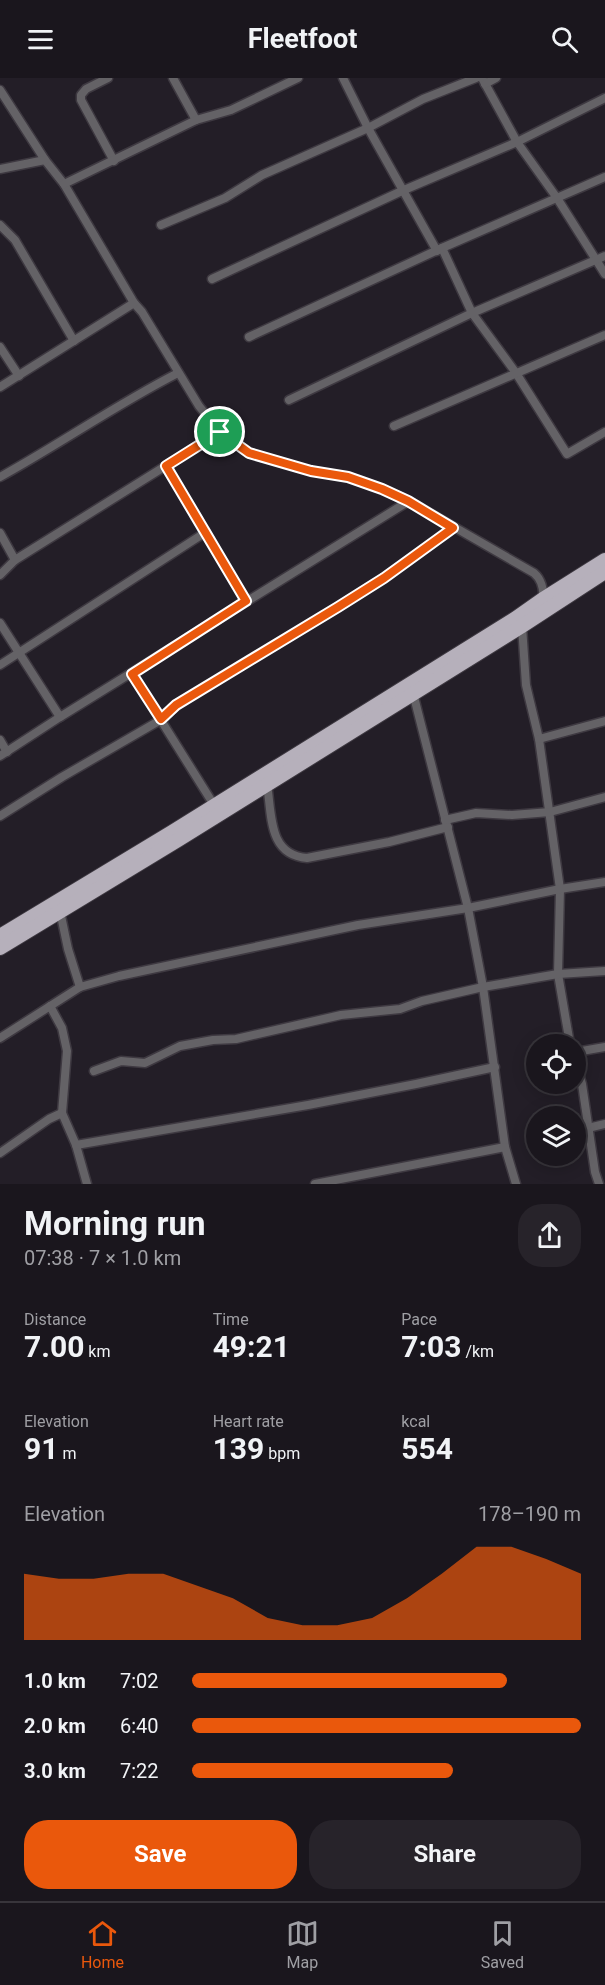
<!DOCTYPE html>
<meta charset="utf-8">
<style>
body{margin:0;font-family:Roboto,sans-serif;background:#27232a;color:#f1f3f6;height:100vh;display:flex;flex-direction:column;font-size:22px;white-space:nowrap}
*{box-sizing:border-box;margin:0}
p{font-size:20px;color:#9f9fa4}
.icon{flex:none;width:33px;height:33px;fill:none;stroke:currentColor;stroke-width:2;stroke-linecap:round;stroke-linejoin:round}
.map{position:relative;height:1106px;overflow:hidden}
.details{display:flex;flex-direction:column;background:#1a161d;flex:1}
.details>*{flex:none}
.tools{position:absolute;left:526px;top:956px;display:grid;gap:12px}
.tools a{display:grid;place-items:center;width:60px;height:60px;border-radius:50%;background:#1a161d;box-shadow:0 3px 15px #0003,0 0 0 2px #38353b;font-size:30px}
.pin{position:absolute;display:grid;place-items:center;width:51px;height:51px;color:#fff;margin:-26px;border:3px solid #fff;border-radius:50%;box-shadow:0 2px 6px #0007}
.round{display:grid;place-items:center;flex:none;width:63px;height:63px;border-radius:24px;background:#27232a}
.summary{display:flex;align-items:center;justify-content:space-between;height:102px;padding:0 24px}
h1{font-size:33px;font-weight:700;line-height:45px}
.stats{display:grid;grid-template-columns:repeat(3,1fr);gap:9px;height:102px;padding:6px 24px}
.stats div{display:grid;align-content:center}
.stats b{font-size:30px;font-weight:700}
.stats small{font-size:16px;font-weight:400}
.stats p{font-size:16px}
.chart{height:168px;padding:12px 24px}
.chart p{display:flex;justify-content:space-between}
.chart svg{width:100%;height:108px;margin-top:6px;fill:#ea580c;opacity:.7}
.cta{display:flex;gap:12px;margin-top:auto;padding:12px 24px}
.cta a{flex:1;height:69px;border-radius:24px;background:#ea580c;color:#fff;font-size:24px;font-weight:700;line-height:69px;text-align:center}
.cta a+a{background:#27232a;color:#f1f3f6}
ul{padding:0 24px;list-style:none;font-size:20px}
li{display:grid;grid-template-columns:96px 72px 1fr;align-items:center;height:45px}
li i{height:15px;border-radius:8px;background:#ea580c}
header{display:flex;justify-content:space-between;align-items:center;height:78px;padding:0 24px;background:#1a161d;font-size:27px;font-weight:700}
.tab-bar{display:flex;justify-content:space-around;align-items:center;height:84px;border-top:2px solid #38353b;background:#1a161d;font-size:16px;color:#9f9fa4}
.tab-bar a{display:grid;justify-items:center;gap:3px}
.tab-bar .current{color:#ea580c}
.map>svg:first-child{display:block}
</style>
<header><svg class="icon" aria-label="menu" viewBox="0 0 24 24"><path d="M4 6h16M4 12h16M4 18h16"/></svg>Fleetfoot<svg class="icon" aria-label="search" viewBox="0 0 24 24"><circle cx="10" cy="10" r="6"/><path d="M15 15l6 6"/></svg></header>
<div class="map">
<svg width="605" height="1106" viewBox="0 0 605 1106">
<rect width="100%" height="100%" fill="#231e27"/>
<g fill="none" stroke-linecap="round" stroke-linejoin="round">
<g stroke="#3e3941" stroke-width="11">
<g id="minor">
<polyline points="108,0 86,11 81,17 81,22 114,83"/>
<polyline points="173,0 196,42"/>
<polyline points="343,0 368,50 437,173"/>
<polyline points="482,0 517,64 557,120 605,196"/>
<polyline points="485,6 496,0"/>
<path d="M 0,12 L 45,82 L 64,106 L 134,225 L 142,234 L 199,328 L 220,354 L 249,375 L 311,393 L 348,399 L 382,411 L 409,423 L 534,495 C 541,501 544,511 543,521"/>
<polyline points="0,91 45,82"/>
<polyline points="64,106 196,42 231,32 298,0"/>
<polyline points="0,147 15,162 74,263"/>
<polyline points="161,147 225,120 262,97 368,50 423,21 476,0"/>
<polyline points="442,170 472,235 516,295 567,376 605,354"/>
<polyline points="212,201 404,112 517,64 605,20"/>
<polyline points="249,259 442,170 605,99"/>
<polyline points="0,269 19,298"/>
<polyline points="0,309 134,225"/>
<polyline points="289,322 472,235 605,178"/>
<polyline points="394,348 605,257"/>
<polyline points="166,388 246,523"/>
<path d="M 0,399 C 60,366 117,326 178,295"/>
<polyline points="0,455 15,482 0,497"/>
<polyline points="15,482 220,354"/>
<polyline points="0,545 60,639"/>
<polyline points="522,548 526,607 539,661 560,811 558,896 570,966"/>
<polyline points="0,587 206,454"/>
<polyline points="132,596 214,727"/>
<polyline points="413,615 468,830 483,909 505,1069 516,1106"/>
<polyline points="539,661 605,643"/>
<polyline points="0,662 7,674"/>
<polyline points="0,678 60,639 409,423"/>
<path d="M 267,706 C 272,737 268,777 307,780 L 389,764 L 448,749"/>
<polyline points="0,738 62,699 164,640 176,627 338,529 384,500 453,450"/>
<polyline points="445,742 476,735 512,737 550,734 605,719"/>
<polyline points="60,833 68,871 80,909"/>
<polyline points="50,928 62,950 67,973 62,1035 76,1067 87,1106"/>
<polyline points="0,960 80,909 119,898 358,847 468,830 560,811 605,804"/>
<polyline points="576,974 605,969"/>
<polyline points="576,986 582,1006 595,1094 599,1106"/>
<polyline points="94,993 121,983 145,985 180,968 213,962 236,961 341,937 400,931 422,923 483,909 558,896 605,893"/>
<polyline points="588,1050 605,1046"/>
<polyline points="76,1067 308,1027 416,1006 495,989"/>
<polyline points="0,1075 49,1041 62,1035"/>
<polyline points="315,1106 505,1069"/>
</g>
</g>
<g stroke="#3e3941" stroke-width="16">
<g id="trunk">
<polyline points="0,858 172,754 516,540 543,521 605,482"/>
<polyline points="0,870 178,762 522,548 605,494"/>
</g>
</g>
<use href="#minor" stroke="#646266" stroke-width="8"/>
<use href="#trunk" stroke="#b6b0bb" stroke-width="14"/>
</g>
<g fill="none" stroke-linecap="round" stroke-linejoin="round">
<g stroke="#fff" stroke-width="12">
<polygon id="route" points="220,354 249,375 311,393 348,399 382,411 408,423 453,450 384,500 338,529 176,627 161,641 132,596 246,523 166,388"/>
</g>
<use href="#route" stroke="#ea580c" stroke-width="8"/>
</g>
</svg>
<div class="tools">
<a><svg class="icon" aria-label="locate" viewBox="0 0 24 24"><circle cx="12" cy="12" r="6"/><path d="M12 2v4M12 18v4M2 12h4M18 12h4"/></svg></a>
<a><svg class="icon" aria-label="layers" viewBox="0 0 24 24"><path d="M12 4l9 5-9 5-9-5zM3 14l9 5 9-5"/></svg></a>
</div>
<div class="pin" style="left:220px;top:354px;background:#1e9e55"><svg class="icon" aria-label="arrive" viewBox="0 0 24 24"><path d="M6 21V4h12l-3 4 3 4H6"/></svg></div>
</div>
<section class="details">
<div class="summary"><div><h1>Morning run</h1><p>07:38 · 7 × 1.0 km</p></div><a class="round"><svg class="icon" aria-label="share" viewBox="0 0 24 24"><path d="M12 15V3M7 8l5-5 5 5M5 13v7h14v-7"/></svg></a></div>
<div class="stats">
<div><p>Distance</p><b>7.00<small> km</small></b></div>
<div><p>Time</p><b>49:21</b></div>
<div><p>Pace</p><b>7:03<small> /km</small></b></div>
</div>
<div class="stats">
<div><p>Elevation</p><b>91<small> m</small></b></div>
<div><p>Heart rate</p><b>139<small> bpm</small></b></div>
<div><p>kcal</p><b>554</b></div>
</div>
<div class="chart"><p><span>Elevation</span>178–190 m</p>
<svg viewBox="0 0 160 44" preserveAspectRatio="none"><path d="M0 44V17L10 19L20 19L30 17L40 17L50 22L60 27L70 35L80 38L90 38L100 35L110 27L120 17L130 6L140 6L150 11L160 17V44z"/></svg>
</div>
<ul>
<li><b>1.0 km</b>7:02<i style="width:81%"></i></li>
<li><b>2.0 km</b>6:40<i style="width:100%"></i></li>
<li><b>3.0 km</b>7:22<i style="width:67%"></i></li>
</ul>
<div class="cta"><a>Save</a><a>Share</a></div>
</section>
<nav class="tab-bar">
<a class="current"><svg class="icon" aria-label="home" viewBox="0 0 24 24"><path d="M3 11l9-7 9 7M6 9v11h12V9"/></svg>Home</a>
<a><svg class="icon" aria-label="map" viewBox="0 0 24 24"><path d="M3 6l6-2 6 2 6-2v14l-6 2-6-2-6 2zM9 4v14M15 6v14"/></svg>Map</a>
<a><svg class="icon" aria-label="saved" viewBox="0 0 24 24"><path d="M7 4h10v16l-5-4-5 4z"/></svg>Saved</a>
</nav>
